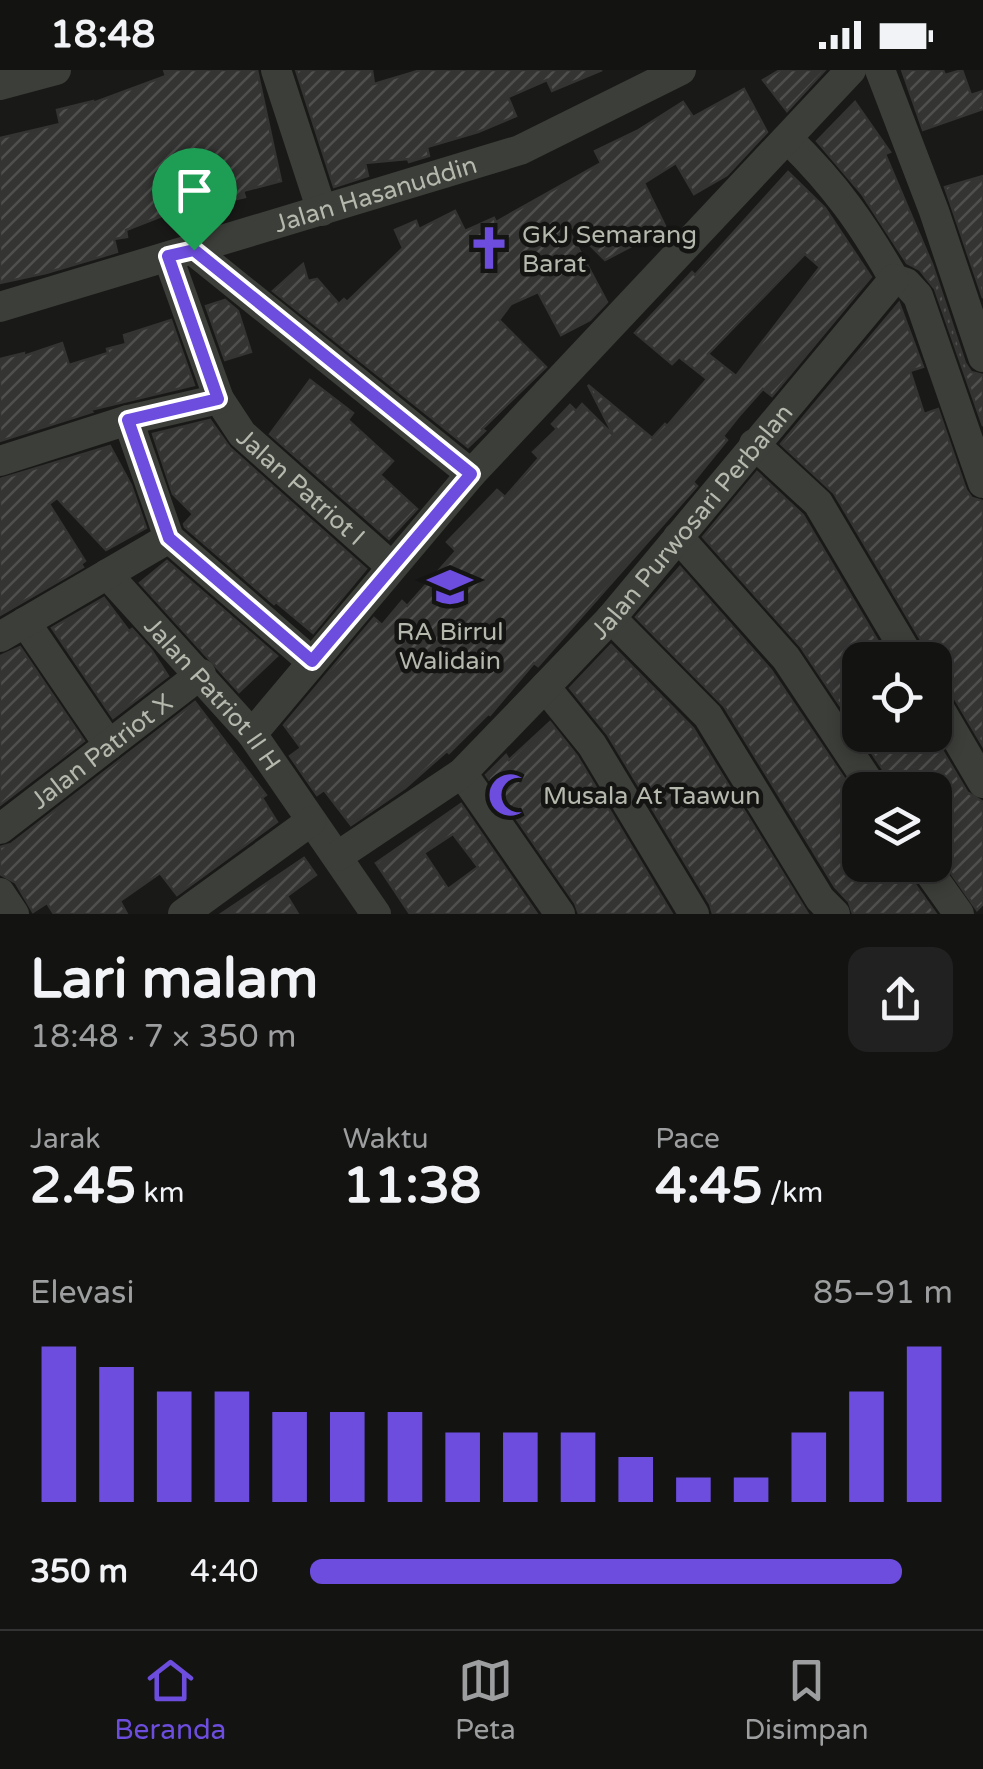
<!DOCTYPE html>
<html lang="id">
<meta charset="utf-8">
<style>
body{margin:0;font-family:"Varela Round",sans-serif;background:#202120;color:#f1f3f6;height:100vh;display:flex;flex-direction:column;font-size:38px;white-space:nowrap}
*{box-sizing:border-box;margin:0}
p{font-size:32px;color:#9d9e9f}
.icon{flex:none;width:55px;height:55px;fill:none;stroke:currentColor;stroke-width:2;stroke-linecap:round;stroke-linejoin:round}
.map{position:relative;height:844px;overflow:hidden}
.drawer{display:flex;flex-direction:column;background:#131412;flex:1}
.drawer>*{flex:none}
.controls{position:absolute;left:842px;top:572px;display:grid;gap:20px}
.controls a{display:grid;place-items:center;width:110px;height:110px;border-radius:20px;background:#131412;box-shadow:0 5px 15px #0003,0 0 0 2px #323332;font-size:50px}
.pin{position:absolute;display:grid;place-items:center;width:85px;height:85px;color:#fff;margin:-102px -42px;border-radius:50% 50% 50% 0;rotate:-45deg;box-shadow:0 0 10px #0007}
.pin .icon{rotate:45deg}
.round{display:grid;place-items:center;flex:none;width:105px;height:105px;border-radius:20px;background:#202120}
.headline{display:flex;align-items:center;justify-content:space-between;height:170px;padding:0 30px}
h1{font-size:55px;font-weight:700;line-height:75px}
.metrics{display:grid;grid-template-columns:repeat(3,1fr);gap:15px;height:170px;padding:10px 30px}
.metrics div{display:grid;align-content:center}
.metrics b{font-size:50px;font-weight:700}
.metrics small{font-size:28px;font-weight:400}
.metrics p{font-size:28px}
.chart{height:280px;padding:20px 30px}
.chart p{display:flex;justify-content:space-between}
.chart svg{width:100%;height:180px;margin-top:10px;stroke:#6c4ddd;stroke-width:6}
ul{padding:0 30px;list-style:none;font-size:32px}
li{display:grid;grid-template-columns:160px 120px 1fr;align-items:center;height:75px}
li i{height:25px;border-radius:12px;background:#6c4ddd}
.status{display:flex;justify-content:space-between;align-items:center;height:70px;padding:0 50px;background:#131412;direction:ltr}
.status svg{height:28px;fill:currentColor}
.tab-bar{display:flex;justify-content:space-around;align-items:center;height:140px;border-top:2px solid #323332;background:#131412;font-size:28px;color:#9d9e9f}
.tab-bar a{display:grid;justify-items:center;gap:5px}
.tab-bar .active{color:#6c4ddd}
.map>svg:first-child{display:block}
</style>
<div class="status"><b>18:48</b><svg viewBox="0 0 49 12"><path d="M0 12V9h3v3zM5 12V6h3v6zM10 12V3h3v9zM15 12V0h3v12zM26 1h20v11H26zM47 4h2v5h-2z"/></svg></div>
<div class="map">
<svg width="983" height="844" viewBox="0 0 983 844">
<defs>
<pattern id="building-hatch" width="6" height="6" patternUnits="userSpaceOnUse" patternTransform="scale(2.5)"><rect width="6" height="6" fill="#343533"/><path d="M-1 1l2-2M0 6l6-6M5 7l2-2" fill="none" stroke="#4f504e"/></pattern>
</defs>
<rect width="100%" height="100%" fill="#191a18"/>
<g fill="url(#building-hatch)" stroke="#343532" stroke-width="2.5" fill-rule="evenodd">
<polygon points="164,0 257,0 281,111 243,121 245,127 215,134 213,126 126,160 127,167 114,169 117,182 46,203 0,213 0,68 60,54 57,40 93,31 93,33 166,6"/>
<polygon points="296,0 372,0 374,14 421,0 602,0 552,21 547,10 508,27 516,46 478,62 427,77 429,86 409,92 408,89 365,93 368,106 334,117"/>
<polygon points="780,0 825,0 787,41 763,10"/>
<polygon points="902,0 943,0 945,5 962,0 971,25 983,21 983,39 923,60"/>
<polygon points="744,19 767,62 727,105 694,124 676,93 644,113 666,158 605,190 561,146 607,232 590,250 561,265 538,222 511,234 499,250 546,297 482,359 485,361 468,377 273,221 303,194 308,211 317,209 339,234 344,229 347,232 403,178 395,160 416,151 419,159 455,141 465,161 494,148 496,152 601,93 595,81 637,61 683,32 693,47"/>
<polygon points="855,32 890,82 885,84 932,194 965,293 971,302 983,305 983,356 935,219 920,200 907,193 862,124 817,71"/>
<path d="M 788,102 L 825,138 L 871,207 L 772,326 L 763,319 L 739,346 L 723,366 L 727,370 L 693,412 L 697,416 L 538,596 L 534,593 L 490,645 L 488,644 L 449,683 L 447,681 L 405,718 L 351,755 L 324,720 L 317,725 L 290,686 L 301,678 L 284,655 L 374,548 L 382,555 L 402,531 L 407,536 L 456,481 L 447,472 L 497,420 L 505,427 L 539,388 L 533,382 L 557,359 L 552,354 L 570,335 L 576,341 L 582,334 L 614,366 L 588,315 L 652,368 L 665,354 L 667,356 L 707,309 L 679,287 L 672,294 L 635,263 L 692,202 L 695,205 ZM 805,184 L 820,197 L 736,306 L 708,284 Z"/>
<polygon points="983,106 983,228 945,117"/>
<polygon points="225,230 238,241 251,282 225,290 206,236"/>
<polygon points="899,233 923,297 910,301 924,344 938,339 966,420 972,428 983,431 983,676 951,622 935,612 935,590 930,590 927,580 834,423 781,374"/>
<polygon points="171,250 194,315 90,340 92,342 0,371 0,289 24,283 24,286 62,273 69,295 108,283 107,279 126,274 124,265"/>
<polygon points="310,310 353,343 348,350 393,391 380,405 417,439 389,469 270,364"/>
<polygon points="210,350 230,378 366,499 313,563 276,532 274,534 185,457 184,454 193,444 173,424 153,364"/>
<polygon points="110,376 131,415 146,458 106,480 57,428 49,434 85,491 81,494 83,497 0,545 0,409"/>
<polygon points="757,402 803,445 889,590 860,590 860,665 933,665 967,722 983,732 983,834 977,840 935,780 935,720 893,720 890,710 801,577 703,467"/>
<polygon points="167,491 277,586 239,622 140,513"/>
<polygon points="680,497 771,600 860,732 860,795 906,795 909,806 936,844 853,844 849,832 835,817 724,636 636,547"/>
<polygon points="104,528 129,561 132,559 152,581 168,606 113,648 52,558"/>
<polygon points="611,575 693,658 808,844 713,844 710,834 608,665 570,618"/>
<polygon points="20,577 84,671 0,735 0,586"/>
<polygon points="195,632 266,725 262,728 277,752 177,825 160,803 120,831 127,844 54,844 47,833 33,842 16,813 0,804 0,777 11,774"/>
<polygon points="550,652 577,686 672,844 579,844 575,833 486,705 506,685 509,690"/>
<path d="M 461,734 L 537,844 L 410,844 L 376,793 ZM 453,764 L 478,797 L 448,819 L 424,783 Z"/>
<polygon points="304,788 316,805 287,826 298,844 221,844"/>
</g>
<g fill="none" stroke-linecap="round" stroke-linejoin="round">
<g stroke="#3c3e39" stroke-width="30">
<polyline points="276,0 322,141"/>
<polyline points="880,0 934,141 983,287"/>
<polyline points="0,15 56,0"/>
<path d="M 789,70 C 835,115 862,153 894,209"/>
<polyline points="194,181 471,404"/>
<path id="s1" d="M 168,187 L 219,329 L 242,364 L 392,497"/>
<polyline points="894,209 906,213 918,226 983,413"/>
<path id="s2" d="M 0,237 L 520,80 L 681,0"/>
<polyline points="128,350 169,468 311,591"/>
<polyline points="754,374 818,433 911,590"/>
<polyline points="0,391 128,350 219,329"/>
<polyline points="678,467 786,588 874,720"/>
<path id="s3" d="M 107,504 L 252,664 L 376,844"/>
<polyline points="611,548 708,646 820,829 835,844"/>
<polyline points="25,552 109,675"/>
<polyline points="0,567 169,468"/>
<polyline points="545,617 592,675 694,844"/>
<polyline points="935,631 983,713"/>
<polyline points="252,664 471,404 851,0"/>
<polyline points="462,703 560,844"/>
<path id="s4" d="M 0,759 L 201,604"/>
<path id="s5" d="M 338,786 L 462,703 L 545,617 L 611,548 L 894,209"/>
<polyline points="924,795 959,844"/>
<polyline points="0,823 14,844"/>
<polyline points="183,844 311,751"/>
</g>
</g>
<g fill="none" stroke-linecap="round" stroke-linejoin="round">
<g stroke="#fff" stroke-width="20">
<polygon id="route" points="194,180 471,404 312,591 169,468 128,350 218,329 168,186"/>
</g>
<use href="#route" stroke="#6c4ddd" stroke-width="12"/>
</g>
<defs>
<g id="church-bare" transform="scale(3.45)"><path d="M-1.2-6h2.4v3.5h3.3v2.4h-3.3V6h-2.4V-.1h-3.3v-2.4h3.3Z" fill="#6c4ddd" stroke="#141513" stroke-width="2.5" paint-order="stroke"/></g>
<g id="school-bare" transform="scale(3.45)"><path d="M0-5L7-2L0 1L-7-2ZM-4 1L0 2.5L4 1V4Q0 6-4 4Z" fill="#6c4ddd" stroke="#141513" stroke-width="2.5" paint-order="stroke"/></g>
<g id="mosque-bare" transform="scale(3.45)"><path d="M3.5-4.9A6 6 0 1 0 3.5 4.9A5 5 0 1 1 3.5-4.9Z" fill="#6c4ddd" stroke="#141513" stroke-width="2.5" paint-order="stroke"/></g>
</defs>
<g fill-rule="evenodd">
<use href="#church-bare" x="489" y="178"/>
<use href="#school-bare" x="450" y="517"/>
<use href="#mosque-bare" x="510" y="725"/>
</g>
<g text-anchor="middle" stroke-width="9" stroke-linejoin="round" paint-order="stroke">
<g font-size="25" fill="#b5b8ac" stroke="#141513">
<text dy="9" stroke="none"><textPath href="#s2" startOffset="392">Jalan Hasanuddin</textPath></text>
<text dy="9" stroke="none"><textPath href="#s1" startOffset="272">Jalan Patriot I</textPath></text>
<text dy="9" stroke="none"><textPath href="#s5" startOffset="490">Jalan Purwosari Perbalan</textPath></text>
<text dy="9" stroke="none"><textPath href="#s3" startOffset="160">Jalan Patriot II H</textPath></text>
<text dy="9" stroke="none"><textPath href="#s4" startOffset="128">Jalan Patriot X</textPath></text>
</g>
<g font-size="25" fill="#b5b8ac" stroke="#141513" text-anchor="start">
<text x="522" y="173">GKJ Semarang<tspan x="522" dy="29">Barat</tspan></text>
<text x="450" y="570" text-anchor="middle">RA Birrul<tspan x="450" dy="29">Walidain</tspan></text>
<text x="543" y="734">Musala At Taawun</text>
</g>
</g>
</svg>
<div class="controls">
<a><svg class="icon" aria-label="locate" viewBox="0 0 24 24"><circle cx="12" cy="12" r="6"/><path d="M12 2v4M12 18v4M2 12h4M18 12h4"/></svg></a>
<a><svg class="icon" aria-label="layers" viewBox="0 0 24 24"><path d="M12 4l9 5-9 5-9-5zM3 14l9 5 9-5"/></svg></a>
</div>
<div class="pin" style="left:194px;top:180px;background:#1e9e55"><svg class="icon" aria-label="arrive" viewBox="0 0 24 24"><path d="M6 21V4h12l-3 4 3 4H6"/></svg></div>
</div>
<section class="drawer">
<div class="headline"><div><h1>Lari malam</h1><p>18:48 · 7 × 350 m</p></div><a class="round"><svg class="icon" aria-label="share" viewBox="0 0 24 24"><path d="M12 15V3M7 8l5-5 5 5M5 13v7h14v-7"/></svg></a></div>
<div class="metrics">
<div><p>Jarak</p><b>2.45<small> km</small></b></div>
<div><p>Waktu</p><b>11:38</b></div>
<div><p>Pace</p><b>4:45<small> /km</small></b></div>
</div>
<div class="chart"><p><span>Elevasi</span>85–91 m</p>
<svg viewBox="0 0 160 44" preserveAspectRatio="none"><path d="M5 44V6M15 44V11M25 44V17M35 44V17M45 44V22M55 44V22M65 44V22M75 44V27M85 44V27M95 44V27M105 44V33M115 44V38M125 44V38M135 44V27M145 44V17M155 44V6"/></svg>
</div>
<ul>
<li><b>350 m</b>4:40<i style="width:92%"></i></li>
</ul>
</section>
<nav class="tab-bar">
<a class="active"><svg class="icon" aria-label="home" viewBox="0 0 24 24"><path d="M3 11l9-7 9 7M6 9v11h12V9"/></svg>Beranda</a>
<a><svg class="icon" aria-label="map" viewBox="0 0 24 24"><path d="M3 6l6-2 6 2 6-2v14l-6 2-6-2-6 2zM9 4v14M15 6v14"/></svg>Peta</a>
<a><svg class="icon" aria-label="saved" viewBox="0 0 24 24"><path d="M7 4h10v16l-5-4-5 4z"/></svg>Disimpan</a>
</nav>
